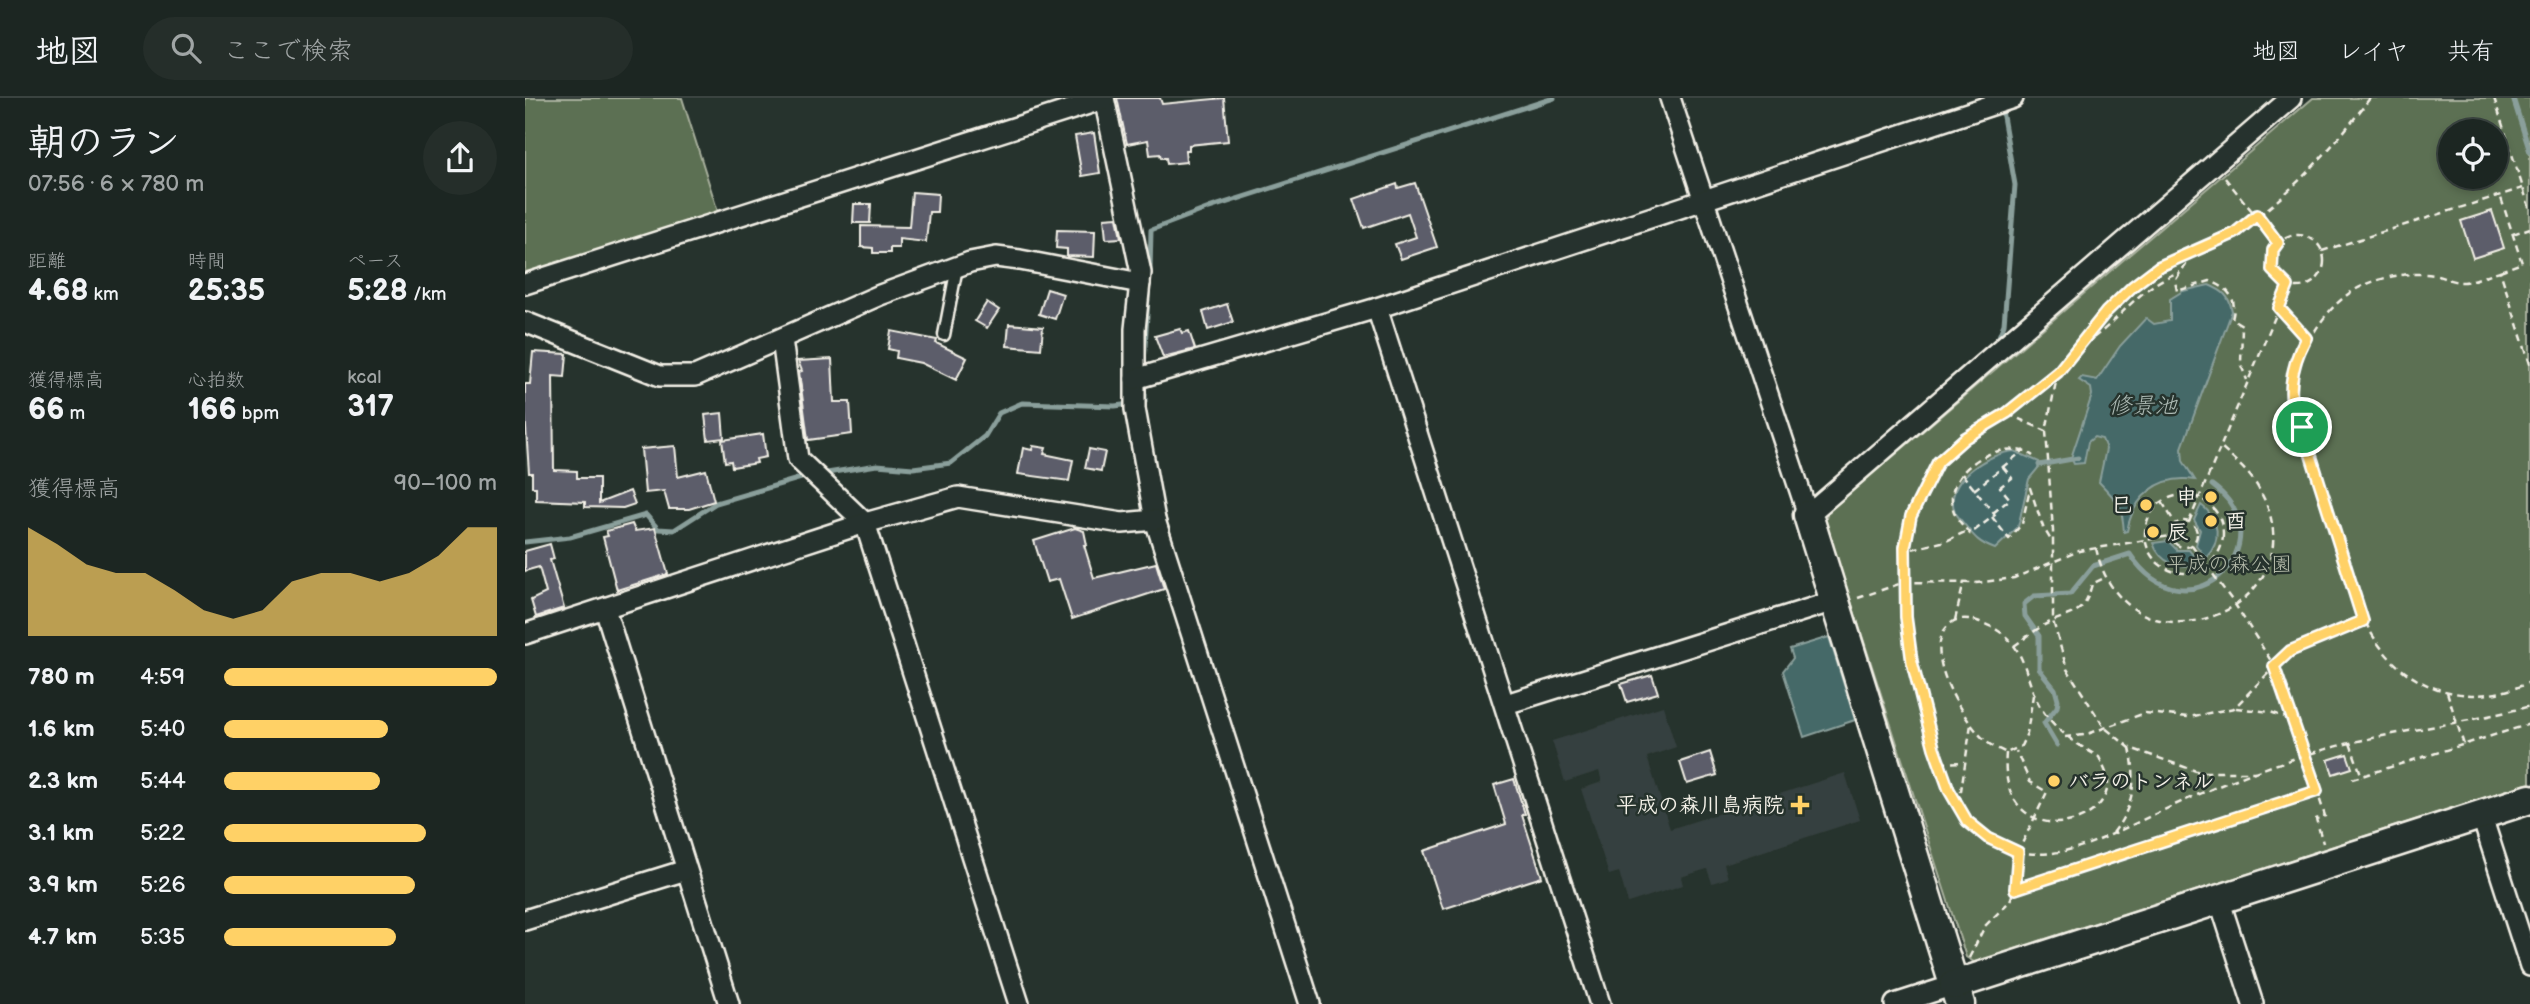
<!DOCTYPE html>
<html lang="ja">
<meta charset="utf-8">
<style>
body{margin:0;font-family:"Balsamiq Sans","Klee One",sans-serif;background:#252e2a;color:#f1f3f6;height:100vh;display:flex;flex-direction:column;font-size:26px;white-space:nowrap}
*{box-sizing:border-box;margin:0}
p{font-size:23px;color:#a0a5a5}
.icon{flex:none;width:38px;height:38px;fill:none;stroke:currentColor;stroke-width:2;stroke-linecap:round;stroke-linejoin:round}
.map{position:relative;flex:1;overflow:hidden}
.panel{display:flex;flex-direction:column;background:#1c2622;width:525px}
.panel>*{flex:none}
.tools{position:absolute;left:1913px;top:21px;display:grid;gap:14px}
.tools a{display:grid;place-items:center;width:70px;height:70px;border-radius:50%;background:#1c2622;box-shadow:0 4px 10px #0003,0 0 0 2px #3a4340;font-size:35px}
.pin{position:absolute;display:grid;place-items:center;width:60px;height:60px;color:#fff;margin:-30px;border:4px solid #fff;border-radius:50%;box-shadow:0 2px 7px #0007}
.round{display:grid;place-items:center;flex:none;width:74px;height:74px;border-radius:37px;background:#252e2a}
.headline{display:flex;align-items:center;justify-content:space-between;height:119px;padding:0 28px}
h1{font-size:38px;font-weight:700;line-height:52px}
.figures{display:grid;grid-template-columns:repeat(3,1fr);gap:10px;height:119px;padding:7px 28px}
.figures div{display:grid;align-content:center}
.figures b{font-size:30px;font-weight:700}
.figures small{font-size:19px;font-weight:400}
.figures p{font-size:19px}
.chart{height:196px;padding:14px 28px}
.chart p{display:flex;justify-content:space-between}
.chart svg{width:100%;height:126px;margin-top:7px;fill:#ffd166;opacity:.7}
ul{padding:0 28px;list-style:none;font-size:23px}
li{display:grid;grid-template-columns:112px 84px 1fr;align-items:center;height:52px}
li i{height:18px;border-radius:9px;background:#ffd166}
header{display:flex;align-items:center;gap:42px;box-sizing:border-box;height:98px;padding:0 35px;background:#1c2622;border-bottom:2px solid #3a4340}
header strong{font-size:33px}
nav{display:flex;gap:38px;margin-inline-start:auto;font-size:24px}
.search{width:490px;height:63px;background:#252e2a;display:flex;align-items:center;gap:18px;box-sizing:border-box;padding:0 24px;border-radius:38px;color:#a0a5a5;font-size:26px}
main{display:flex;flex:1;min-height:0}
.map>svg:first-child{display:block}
</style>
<header>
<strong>地図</strong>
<div class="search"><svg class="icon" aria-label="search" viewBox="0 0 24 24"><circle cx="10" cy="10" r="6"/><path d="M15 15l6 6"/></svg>ここで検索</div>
<nav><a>地図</a><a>レイヤ</a><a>共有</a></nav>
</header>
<main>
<section class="panel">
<div class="headline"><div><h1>朝のラン</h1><p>07:56 · 6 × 780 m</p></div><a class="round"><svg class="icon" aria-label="share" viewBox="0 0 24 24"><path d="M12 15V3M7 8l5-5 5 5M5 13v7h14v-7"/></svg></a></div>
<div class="figures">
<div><p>距離</p><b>4.68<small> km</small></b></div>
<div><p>時間</p><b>25:35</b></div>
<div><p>ペース</p><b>5:28<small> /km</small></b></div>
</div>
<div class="figures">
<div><p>獲得標高</p><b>66<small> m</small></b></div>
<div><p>心拍数</p><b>166<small> bpm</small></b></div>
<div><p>kcal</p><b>317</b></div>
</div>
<div class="chart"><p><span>獲得標高</span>90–100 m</p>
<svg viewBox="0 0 160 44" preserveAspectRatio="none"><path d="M0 44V6L10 12L20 19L30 22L40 22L50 28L60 35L70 38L80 35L90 25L100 22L110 22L120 25L130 22L140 16L150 6L160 6V44z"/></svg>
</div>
<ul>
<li><b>780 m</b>4:59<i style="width:100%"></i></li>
<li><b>1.6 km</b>5:40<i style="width:60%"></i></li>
<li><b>2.3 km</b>5:44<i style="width:57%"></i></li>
<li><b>3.1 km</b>5:22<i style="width:74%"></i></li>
<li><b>3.9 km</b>5:26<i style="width:70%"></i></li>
<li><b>4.7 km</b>5:35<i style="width:63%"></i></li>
</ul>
</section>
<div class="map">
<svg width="2005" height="906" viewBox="0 0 2005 906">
<rect width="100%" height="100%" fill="#26332d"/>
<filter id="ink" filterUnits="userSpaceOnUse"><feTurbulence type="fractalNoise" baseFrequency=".0143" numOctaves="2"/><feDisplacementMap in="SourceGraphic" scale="14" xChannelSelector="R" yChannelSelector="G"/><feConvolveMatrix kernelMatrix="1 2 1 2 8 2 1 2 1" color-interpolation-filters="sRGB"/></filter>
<g filter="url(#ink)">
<polygon fill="#36403f" points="1138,608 1151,649 1122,659 1145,731 1320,675 1335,722 1199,766 1203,780 1187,785 1182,771 1156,779 1158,787 1103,805 1094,774 1084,777 1056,691 1077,684 1074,673 1040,684 1027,643"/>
<g fill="#5c6f52" stroke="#a8b09d" stroke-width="2" fill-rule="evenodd">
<polygon points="0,0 157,0 193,114 0,177"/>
<path d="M 1788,0 L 2005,0 L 2005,685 L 1449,864 L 1441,859 L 1300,423 L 1303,414 ZM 1925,33 L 1970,33 L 1970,79 L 1925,79 Z"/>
</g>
<g fill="#446968" stroke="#8a9f9b" stroke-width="2">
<path d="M 1684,187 C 1698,193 1704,197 1707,213 L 1657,350 L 1658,363 L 1670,382 C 1634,376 1608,399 1602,433 L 1599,434 C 1597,405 1593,404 1574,384 L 1581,351 L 1577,341 L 1569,339 L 1563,344 L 1559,365 L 1549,366 L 1546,360 L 1567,297 L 1566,290 L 1554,282 L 1557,279 L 1572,282 L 1595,248 L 1621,220 L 1629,226 L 1645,223 L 1645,201 L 1658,193 Z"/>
<path d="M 1489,353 L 1514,364 L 1514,369 L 1504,381 L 1493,429 L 1470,451 C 1454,445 1450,440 1440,427 C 1437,423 1432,418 1430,414 C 1417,383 1464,355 1489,353 Z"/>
<path d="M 1676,407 C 1695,421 1697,443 1681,460 L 1671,447 L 1675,432 L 1669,422 Z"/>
<path d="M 1643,443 L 1652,452 L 1664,452 L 1674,465 C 1654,472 1635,465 1628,445 Z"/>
<polygon points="1304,539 1330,622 1279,639 1258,573 1268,560 1265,551"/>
</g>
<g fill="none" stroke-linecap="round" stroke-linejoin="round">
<g stroke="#8a9f9b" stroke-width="5">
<polyline points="1988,0 2005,54"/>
<polyline points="625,174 626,132 684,110 1029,0"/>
<polyline points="1471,246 1479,226 1490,87 1476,7"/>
<polyline points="619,265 624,184"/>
<polyline points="1514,367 1553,360"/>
<polyline points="296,376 352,367 388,370 426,365 460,338 474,315 497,305 590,308 620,304 620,296"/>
<polyline points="0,444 45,439 121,417 133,431 149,432 191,405 283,378"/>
<path d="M 1532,647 L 1519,625 L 1532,609 L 1533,602 L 1530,591 L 1514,571 L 1514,538 L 1500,518 L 1499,506 L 1509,498 L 1545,496 L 1568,468 L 1605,456 C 1663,545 1764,443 1687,387"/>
</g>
</g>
<g fill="#5b5d6a" stroke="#f4f1e8" stroke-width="2">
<polygon points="592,0 635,0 637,6 699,0 703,43 664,47 664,52 660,52 661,64 642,66 641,60 636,60 635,56 625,57 623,42 602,46"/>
<polygon points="569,35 575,75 557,78 550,38"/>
<polygon points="890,85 912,149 876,161 870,146 891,139 883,115 839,130 829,101 872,86 873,90"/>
<polygon points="387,94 413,96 412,114 404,114 401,144 374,141 374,150 365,150 365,155 348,155 348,150 336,149 336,128 384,129"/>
<polygon points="329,106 346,106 345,125 328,125"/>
<polygon points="1967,113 1979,150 1948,160 1936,123"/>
<polygon points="592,119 596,140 581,141 579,120"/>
<polygon points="532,132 570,133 569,159 542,158 542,151 531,150"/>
<polygon points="522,191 538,196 530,221 514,216"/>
<polygon points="462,204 474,212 462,230 450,223"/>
<polygon points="702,206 708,224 683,232 678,214"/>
<polygon points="484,226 518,229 516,251 482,248"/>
<polygon points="655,231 657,235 664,233 670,251 638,259 630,238"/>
<polygon points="366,233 412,242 411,245 442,260 431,282 396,265 371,260 372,253 363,251"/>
<polygon points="8,254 42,256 40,279 28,278 29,372 52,373 52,380 74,380 74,405 105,393 110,406 98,410 60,409 60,404 11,402 11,389 7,389 7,375 4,375 0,315 0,286 5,286"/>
<polygon points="307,261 309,304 325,304 327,336 283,342 274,274 277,273 273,263"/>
<polygon points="197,315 199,340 183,342 180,317"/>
<polygon points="238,336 241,359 231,361 232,365 207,369 206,363 200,364 197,342"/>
<polygon points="150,348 153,379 181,372 189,403 164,411 144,411 139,393 120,395 116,351"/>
<polygon points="508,348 521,350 519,356 548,362 544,383 493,376 498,350 507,352"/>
<polygon points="564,351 580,354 576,373 560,370"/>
<polygon points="107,426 110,433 130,430 143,476 92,492 78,439 83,438 81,433"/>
<polygon points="550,430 559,433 562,447 559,447 569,480 631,465 639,491 547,521 534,481 522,484 509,443"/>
<polygon points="25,446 29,461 25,462 39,510 11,519 6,502 21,495 14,469 0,473 0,453"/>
<polygon points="1127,577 1133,595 1102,604 1096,586"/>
<polygon points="1185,654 1192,677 1162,686 1155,664"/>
<polygon points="1822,656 1827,670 1808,676 1803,662"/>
<polygon points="989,681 1000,716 997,717 1017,779 918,811 899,753 981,726 969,687"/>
</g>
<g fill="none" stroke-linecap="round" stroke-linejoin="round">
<g stroke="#f4f1e8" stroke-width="15">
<polyline id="lane" points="419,237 432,169"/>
</g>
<g stroke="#f4f1e8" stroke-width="24">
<g id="street">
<polyline points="579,0 616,175 610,231 610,311 630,422 785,906"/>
<polyline points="1145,0 1283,417 1766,0"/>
<polyline points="0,186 579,1"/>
<polyline points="852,210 1075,906"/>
<polyline points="0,224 135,278 170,278 355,197 445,164 471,159 495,162 615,185"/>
<polyline points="257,241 273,361 340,425 494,906"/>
<polyline points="610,281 852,210 1488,0"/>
<polyline points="80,511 204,906"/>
<polyline points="0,536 340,425 433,399 597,425 630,422"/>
<polyline points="981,606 1309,503"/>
<polyline points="1956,716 2005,868"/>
<polyline points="1694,801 1728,906"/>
<polyline points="0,822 161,772"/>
<polyline points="1370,906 1429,887"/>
</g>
</g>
<g stroke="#f4f1e8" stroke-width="33">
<g id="secondary">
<polyline points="1283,417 1435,906"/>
<polyline points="1429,887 2005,701"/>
</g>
</g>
<g stroke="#f4f1e8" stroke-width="2.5" stroke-dasharray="7 5" stroke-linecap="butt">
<path d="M 1845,0 C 1808,50 1761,102 1708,136 C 1677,156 1641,162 1612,185 C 1573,216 1549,261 1511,292 C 1501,300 1491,309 1481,316 C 1458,332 1429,343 1412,366 C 1366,427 1376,514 1391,583 C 1404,642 1423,740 1493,754 C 1542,763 1584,737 1626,718 C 1693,686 1765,658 1838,642 C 1894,630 1950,623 2005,608"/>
<polyline points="1969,0 2005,112"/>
<polyline points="1700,80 1753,145"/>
<polyline points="1988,136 2005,130"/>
<circle cx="1773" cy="163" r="26"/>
<polyline points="1797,153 1998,90"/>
<path d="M 1668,155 L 1650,183 L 1652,193 L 1685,183 C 1704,190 1713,201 1707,221 L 1717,227 L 1716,267 L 1722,282"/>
<polyline points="1975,173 1997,165 1975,97"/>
<path d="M 1754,211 L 1781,240 C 1764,271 1763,297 1771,331 L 1777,329"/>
<path d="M 1558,246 C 1595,226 1610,189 1655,174"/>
<path d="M 2005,266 L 1975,173 C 1963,176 1946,185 1934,184 C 1926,183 1917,179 1909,177 C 1882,173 1845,180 1822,197 C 1798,215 1775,250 1772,281 C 1767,324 1789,369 1802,409 C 1824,478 1835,565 1913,591 C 1944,601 1975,598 2005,584"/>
<polyline points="1533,274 1521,333 1528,433 1528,523 1542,571 1579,629 1605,650 1674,674 1730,674"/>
<polyline points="1483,316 1521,333"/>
<path d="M 1437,376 L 1470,417 L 1445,436 C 1437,426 1427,417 1427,404 C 1424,368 1480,338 1508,358"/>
<polyline points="1449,392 1499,352"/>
<circle cx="1659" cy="436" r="39"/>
<polyline points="1637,404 1650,425"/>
<polyline points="1468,415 1485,401 1475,389 1487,380 1478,369"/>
<polyline points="1467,419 1484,441 1497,426 1505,390 1518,429 1527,444"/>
<circle cx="1659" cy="436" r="13"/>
<polyline points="1664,424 1763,188"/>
<polyline points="1667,447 1711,508 1755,577 1800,718 1791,721 1798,745"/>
<path d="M 1571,450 C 1601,589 1801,511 1735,393 C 1726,375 1710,363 1695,349"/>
<polyline points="1380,460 1387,451 1421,443 1442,433"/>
<polyline points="1333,500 1380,484 1451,485 1489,480 1554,453 1645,438"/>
<polyline points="1430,522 1439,484"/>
<path d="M 1489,548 C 1501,540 1514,528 1528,523 C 1552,513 1559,515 1567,486 L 1579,480"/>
<polyline points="1922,594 1939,647"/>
<polyline points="1711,610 1745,614 1769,622"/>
<polyline points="1540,639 1560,637 1620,615 1664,619 1709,610 1765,553 1837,523"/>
<polyline points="1825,645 1837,679"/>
<path d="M 1481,655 C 1473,750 1580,736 1583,685 C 1583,676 1578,668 1574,659 C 1553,647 1536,636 1520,616 C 1495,582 1508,543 1455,524 C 1448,521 1437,519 1429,523 C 1390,546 1439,625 1462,644 C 1467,649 1475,651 1481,655 L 1496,648 L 1502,635 L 1508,597"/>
<polyline points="1415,665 1440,664"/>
<polyline points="1827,681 2005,626"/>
<polyline points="1434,706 1446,626"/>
<path d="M 1588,735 C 1609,708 1612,682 1605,650"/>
<polyline points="1490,791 1792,693"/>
<polyline points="1444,860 1460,828 1485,803 1493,780 1493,754 1522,694 1505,684 1491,653"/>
</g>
<use href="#lane" stroke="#26332d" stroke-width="10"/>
<use href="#street" stroke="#26332d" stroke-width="19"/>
<use href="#secondary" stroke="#26332d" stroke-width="28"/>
</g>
</g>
<g fill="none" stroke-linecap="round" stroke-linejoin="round" filter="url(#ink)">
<g stroke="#fff" stroke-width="14">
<path id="route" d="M 1732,117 L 1753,145 L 1748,152 L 1747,172 L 1763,188 L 1754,210 L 1781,240 C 1764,271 1763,297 1771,331 L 1777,329 L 1838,523 L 1765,553 L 1749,568 L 1792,693 L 1490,791 L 1493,754 L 1463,740 L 1442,723 L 1424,692 L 1409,650 L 1387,564 L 1381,519 L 1380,449 L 1386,418 L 1413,364 L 1440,340 L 1482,315 L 1533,274 L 1581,214 L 1608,188 L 1633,169 L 1710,135 Z"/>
</g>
<use href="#route" stroke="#ffd166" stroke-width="9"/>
</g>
<g fill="#ffd166" stroke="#26332d" stroke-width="2.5">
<circle cx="1686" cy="399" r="7"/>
<circle cx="1621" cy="407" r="7"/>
<circle cx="1686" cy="423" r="7"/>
<circle cx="1628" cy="434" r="7"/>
<circle cx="1529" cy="683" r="7"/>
<path d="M1271.5 696.5h7v7h7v7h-7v7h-7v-7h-7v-7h7z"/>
</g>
<g text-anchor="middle" stroke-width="5" stroke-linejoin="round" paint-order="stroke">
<g font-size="21" font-weight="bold" fill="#f4f1e8" stroke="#26332d" text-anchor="end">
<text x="1672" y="406">申</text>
<text x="1607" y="414">巳</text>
<text x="1700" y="430" text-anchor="start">酉</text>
<text x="1642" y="441" text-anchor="start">辰</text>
<text x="1543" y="690" text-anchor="start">バラのトンネル</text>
<text x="1259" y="714">平成の森川島病院</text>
</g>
<g font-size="21" fill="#b7bdac" stroke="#26332d">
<text x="1704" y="473">平成の森公園</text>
</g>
<g font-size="23" font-style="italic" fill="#aebbb5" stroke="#26332d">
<text x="1618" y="315">修景池</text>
</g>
</g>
</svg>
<div class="tools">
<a><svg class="icon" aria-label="locate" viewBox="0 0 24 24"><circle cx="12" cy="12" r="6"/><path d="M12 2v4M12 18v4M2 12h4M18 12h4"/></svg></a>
</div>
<div class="pin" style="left:1777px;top:329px;background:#1e9e55"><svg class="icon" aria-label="arrive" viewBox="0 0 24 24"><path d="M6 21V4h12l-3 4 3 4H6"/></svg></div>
</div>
</main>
